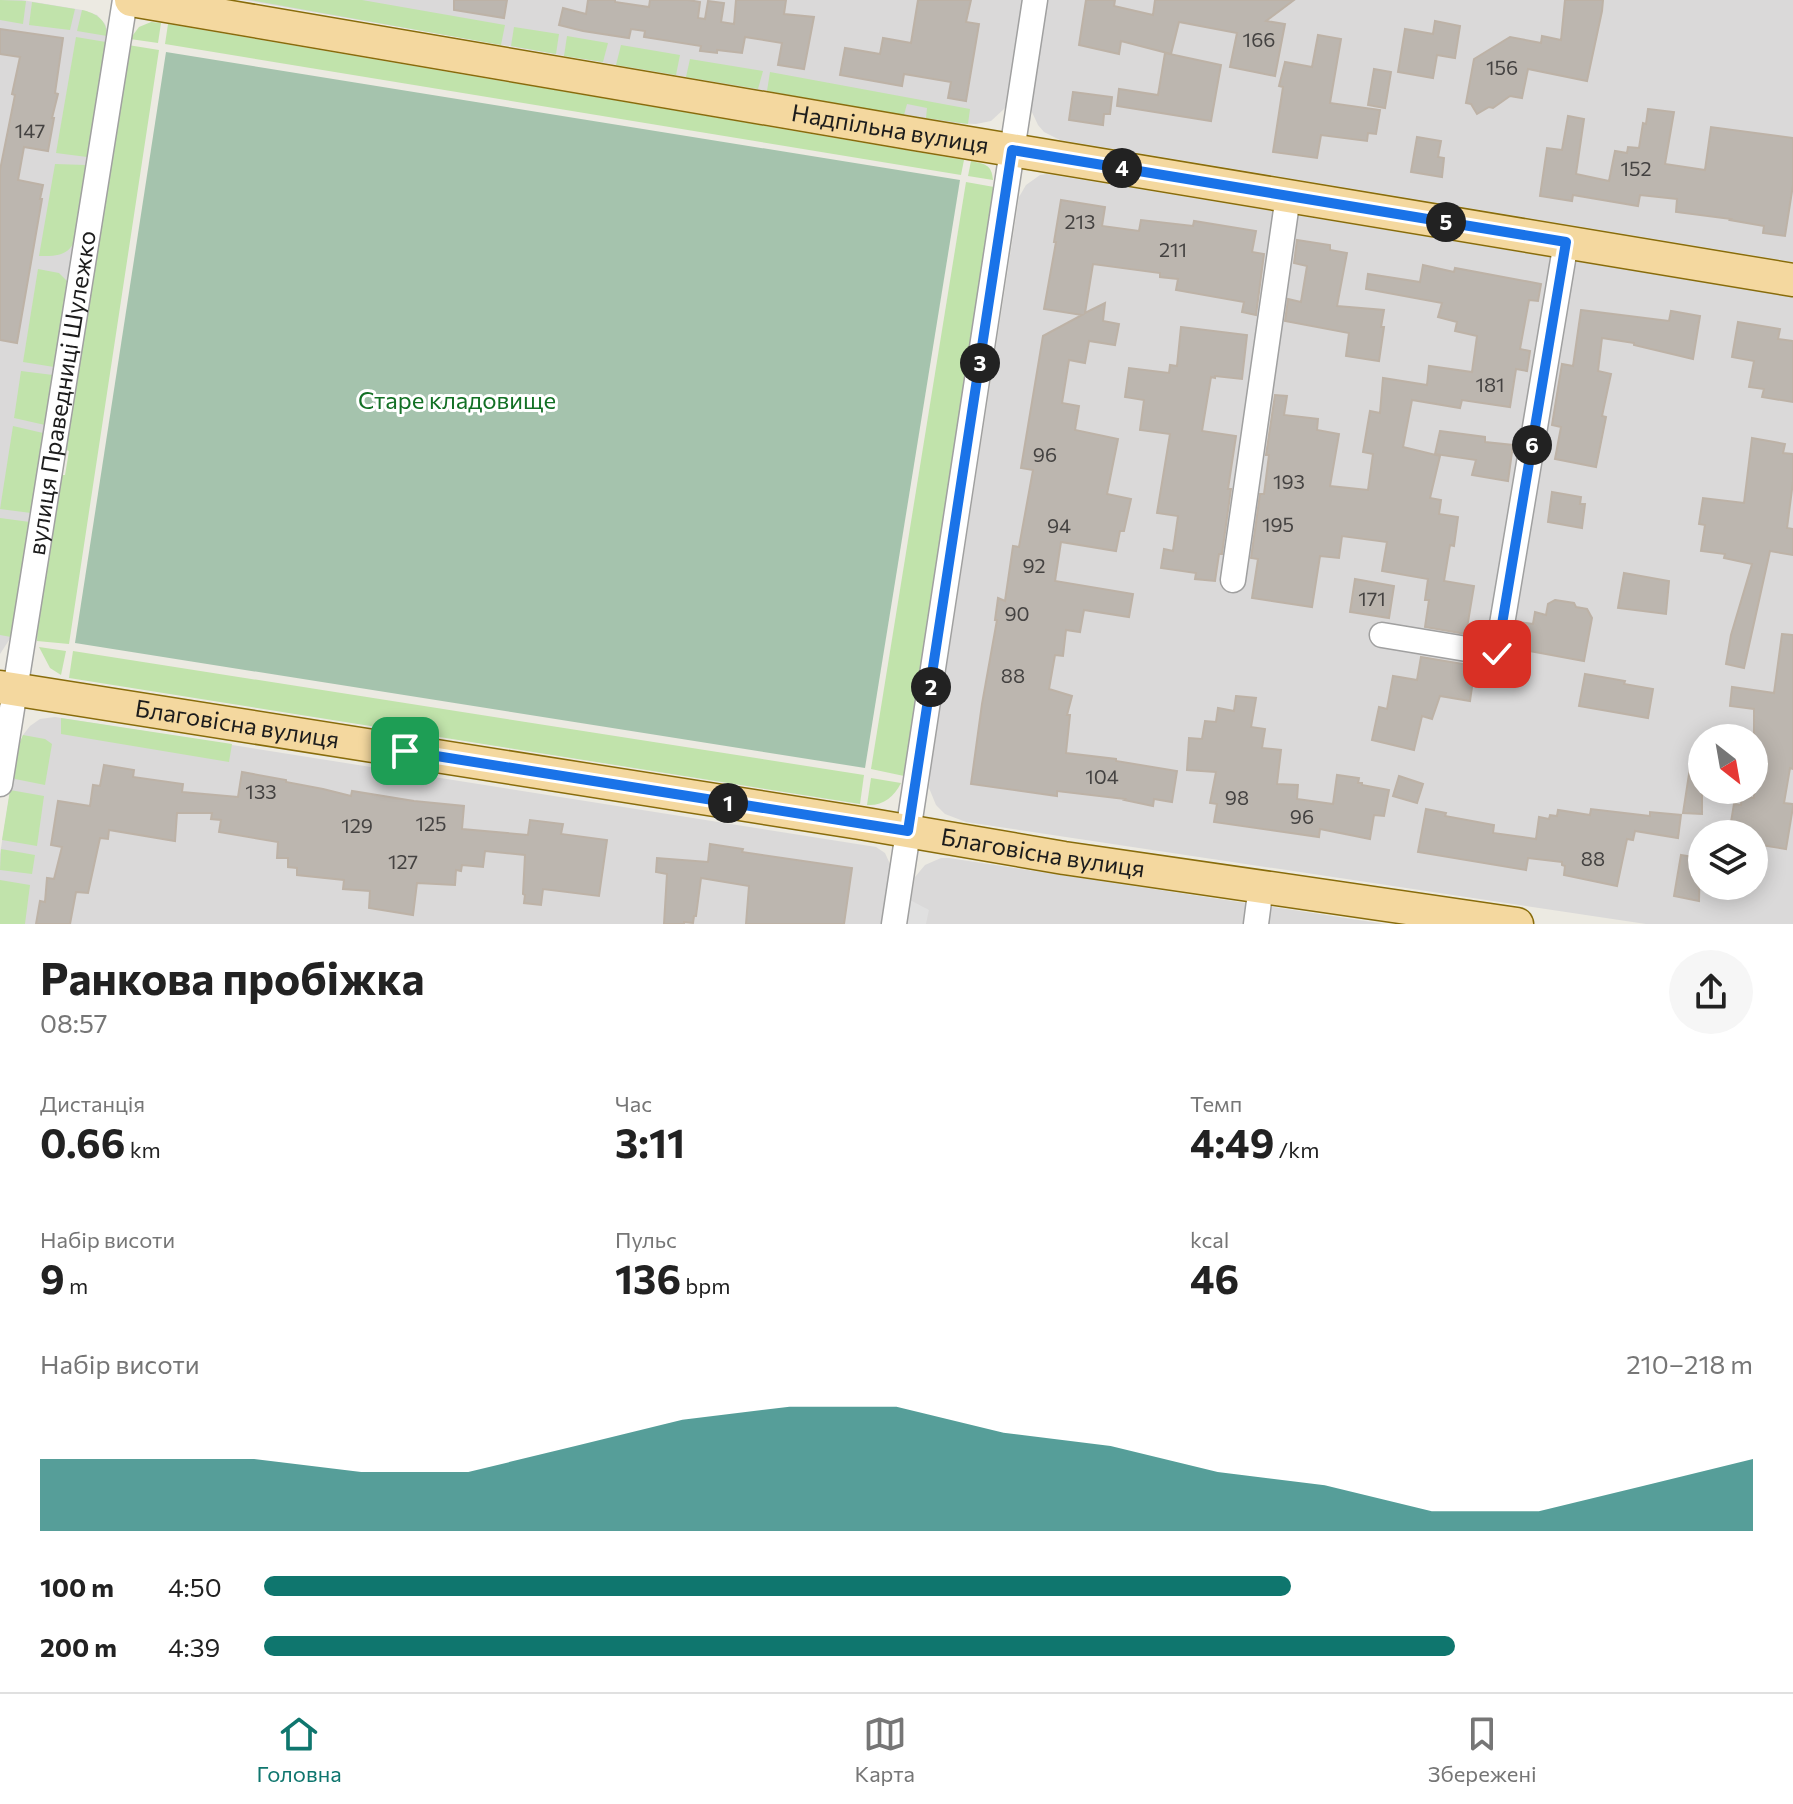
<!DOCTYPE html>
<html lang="uk">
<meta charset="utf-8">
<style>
body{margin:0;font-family:Commissioner,sans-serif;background:#f6f6f6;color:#222;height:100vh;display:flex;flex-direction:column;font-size:30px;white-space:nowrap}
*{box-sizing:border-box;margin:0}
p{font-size:26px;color:#767676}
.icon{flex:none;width:44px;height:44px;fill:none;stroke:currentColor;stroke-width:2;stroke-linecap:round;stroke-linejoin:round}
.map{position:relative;height:924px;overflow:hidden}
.panel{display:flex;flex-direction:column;background:#fff;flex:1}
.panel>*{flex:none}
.needle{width:52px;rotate:149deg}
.fabs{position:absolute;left:1688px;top:724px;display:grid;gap:16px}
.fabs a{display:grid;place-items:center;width:80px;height:80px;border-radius:50%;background:#fff;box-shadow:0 4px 20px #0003;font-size:40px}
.pin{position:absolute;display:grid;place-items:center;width:68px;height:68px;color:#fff;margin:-34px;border-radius:16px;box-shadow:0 4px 12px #0006}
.km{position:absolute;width:40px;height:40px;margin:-20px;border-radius:50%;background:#222;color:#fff;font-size:22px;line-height:40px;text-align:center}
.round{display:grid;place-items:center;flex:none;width:84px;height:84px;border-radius:42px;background:#f6f6f6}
.overview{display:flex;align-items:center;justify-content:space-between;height:136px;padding:0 40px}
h1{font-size:44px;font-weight:700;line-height:60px}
.metrics{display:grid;grid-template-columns:repeat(3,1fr);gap:12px;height:136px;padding:8px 40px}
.metrics div{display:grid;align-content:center}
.metrics b{font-size:40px;font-weight:700}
.metrics small{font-size:22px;font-weight:400}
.metrics p{font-size:22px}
.chart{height:224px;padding:16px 40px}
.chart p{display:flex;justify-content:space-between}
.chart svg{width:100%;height:144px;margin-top:8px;fill:#0f766e;opacity:.7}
ul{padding:0 40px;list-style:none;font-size:26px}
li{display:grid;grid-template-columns:128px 96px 1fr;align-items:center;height:60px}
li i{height:20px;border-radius:10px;background:#0f766e}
.menu{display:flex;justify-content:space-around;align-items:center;height:112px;border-top:2px solid #e0e0e0;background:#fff;font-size:22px;color:#767676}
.menu a{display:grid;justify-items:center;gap:4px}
.menu .active{color:#0f766e}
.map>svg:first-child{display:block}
</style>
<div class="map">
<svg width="1793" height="924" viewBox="0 0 1793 924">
<rect width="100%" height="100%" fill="#eceae2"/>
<g fill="#dad9d9" fill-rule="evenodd">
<polygon points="0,0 22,0 82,10 97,15 105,24 107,29 11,637 0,654"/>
<polygon points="244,0 1025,0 1008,103 1004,109 991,121 976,124 951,123"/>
<polygon points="1045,0 1793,0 1793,262 1060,140 1044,132 1038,125 1031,110 1031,96"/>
<path d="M 1047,174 L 1793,297 L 1793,924 L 1646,924 L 966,822 L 945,814 L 936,805 L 929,788 L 930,775 L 1019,197 L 1026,185 L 1040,175 ZM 1702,738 L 1754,738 L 1754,790 L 1702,790 ZM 1702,834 L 1754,834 L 1754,886 L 1702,886 Z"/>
<polygon points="55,717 876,847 885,853 890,864 881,924 0,924 0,854 17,749 23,735 30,726 40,719"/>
<polygon points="941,858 949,858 1385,924 907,924 915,877 925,865"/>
</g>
<g fill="#c1e3ab">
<polygon points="0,0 26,1 23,24 0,20"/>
<polygon points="250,0 362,0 505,25 501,45"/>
<polygon points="32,2 75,9 70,30 29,25"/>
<path d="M 82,10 C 96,13 107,20 107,36 L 77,31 Z"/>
<polygon points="151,22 161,23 158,43 130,39 139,27"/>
<polygon points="168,24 964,160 961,175 165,44"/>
<polygon points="514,27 559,34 556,54 511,46"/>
<polygon points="567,36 608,43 603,62 564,56"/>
<polygon points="76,37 106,42 87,157 56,153"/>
<polygon points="128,45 159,50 69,644 37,641 38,614 60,475 65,475 69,451 64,449"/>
<polygon points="621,45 680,55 676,75 616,65"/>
<polygon points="690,59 763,71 758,89 686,77"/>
<polygon points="770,72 970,109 968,124 926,118 927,108 907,104 904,115 767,91"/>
<path d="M 971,161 C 984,164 992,164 993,180 L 968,176 Z"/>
<path d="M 55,164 L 86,165 L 74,242 C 67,257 53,256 39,256 Z"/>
<polygon points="966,182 994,187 994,196 904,776 871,769"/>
<polygon points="38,269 59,273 67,281 54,367 23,362"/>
<polygon points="21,371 53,375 45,425 14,418"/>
<polygon points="13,426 43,433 31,513 0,509"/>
<polygon points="0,518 30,522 11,637 0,635"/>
<polygon points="39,647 66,651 61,675 50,668"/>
<polygon points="73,651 864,775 860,804 69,678"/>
<polygon points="61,718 232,744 229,762 61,734"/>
<polygon points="23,735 45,739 52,744 45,785 15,779 12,775 17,749"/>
<path d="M 871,778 L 901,783 C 894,797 883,806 867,805 Z"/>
<polygon points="10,790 44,796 37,846 2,840"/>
<polygon points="1,849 35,855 32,874 0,870"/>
<polygon points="0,880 30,885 25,924 0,924"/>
</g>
<polygon fill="#a5c3ad" points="166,52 960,180 865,768 75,643"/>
<polygon fill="#e0e0e0" points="910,900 929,910 926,924 907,924"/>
<g fill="#bcb6af" stroke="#bdb2a6" stroke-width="2">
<polygon points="454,0 507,0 504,18 454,10"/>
<polygon points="588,0 615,0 615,2 649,7 650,0 688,0 700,2 698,18 705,19 708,1 724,3 721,22 734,24 736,0 786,0 784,14 814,17 804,69 778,65 782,43 745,37 742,53 717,50 717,53 700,51 701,46 644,37 645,31 631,29 629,38 583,31 559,25 563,8 586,14"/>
<polygon points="918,0 971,0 966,22 979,24 966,101 948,98 951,82 904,74 902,86 840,75 845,48 880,54 883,38 911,43"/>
<polygon points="1086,0 1115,0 1114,6 1153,15 1155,0 1294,0 1266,21 1285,24 1275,76 1230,67 1237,33 1179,22 1171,54 1121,41 1119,54 1079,45"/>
<polygon points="1565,0 1603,0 1602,11 1587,81 1528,69 1522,98 1510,96 1493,108 1489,107 1477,114 1471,104 1466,103 1474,59 1510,37 1541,43 1542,36 1561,40"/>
<polygon points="1435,21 1460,26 1455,58 1437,55 1433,78 1398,72 1405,29 1433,34"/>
<polygon points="0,29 63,38 55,93 58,94 52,118 54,118 48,151 24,147 18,180 43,185 40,199 42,199 17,343 0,340 0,170 15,95 12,94 20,57 0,54"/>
<polygon points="1318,35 1341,39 1330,103 1380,110 1376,134 1368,133 1367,141 1321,135 1317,158 1273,152 1283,87 1279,86 1285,62 1312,67"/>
<polygon points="1165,53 1221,65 1211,121 1117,106 1119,89 1158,95"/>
<polygon points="1374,69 1391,72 1385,108 1368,105"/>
<polygon points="1073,92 1112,97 1110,114 1104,114 1103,125 1069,120"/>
<polygon points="1648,109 1674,112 1665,164 1705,170 1711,127 1793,138 1793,185 1785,236 1763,233 1764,226 1730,220 1731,219 1676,212 1677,199 1640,195 1638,206 1573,195 1572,201 1540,196 1547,148 1562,150 1568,116 1584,119 1576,174 1609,181 1615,151 1627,153 1628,147 1639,148 1643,123 1646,124"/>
<polygon points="1417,137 1441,141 1438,157 1444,158 1442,177 1411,172"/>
<polygon points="1061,200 1105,207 1102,226 1139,231 1141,220 1193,226 1194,221 1256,231 1252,252 1264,254 1256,315 1242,312 1244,302 1176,290 1178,279 1160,277 1160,273 1093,264 1085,313 1105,303 1103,321 1119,324 1115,345 1089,341 1085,363 1069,360 1062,403 1079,406 1075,430 1118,439 1107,494 1131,499 1124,531 1120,531 1116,551 1061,542 1055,581 1133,594 1129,617 1084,610 1080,632 1066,630 1063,656 1055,655 1049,689 1072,696 1067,715 1070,715 1066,753 1116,759 1116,761 1177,771 1172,802 1154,799 1153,806 1124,800 1125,799 1057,791 1057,796 971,784 982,704 997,620 995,620 998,598 1005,601 1013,546 1019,547 1033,470 1021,468 1043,336 1082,315 1044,309 1056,242 1054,242"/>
<polygon points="1297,240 1330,245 1330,250 1347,253 1337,306 1384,310 1381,327 1384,327 1379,361 1346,356 1349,333 1285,321 1288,299 1301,302 1307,266 1294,263"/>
<polygon points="1423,265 1454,272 1455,268 1541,284 1538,301 1529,300 1520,349 1530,351 1527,371 1516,369 1510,407 1462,400 1460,408 1412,400 1403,447 1440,456 1430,498 1441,500 1439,514 1458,517 1454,546 1450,545 1444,581 1474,586 1466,634 1425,627 1429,600 1425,600 1428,579 1382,571 1387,542 1342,536 1339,558 1320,556 1312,607 1252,598 1258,559 1251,558 1260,494 1264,494 1269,455 1266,455 1275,395 1287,396 1284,415 1318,419 1317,430 1339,434 1330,486 1368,490 1373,454 1363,452 1370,411 1380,413 1383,378 1427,385 1429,366 1472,372 1477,336 1455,331 1457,322 1438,317 1442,303 1366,289 1368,274 1420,282"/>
<polygon points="1581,310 1669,321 1671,311 1700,316 1693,359 1634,345 1634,343 1602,338 1598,371 1611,374 1602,416 1606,417 1596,467 1555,459 1561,427 1552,425 1558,388 1562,364 1573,366"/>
<polygon points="1738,322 1780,329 1778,339 1793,341 1793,402 1762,397 1764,389 1749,387 1754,361 1732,357"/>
<polygon points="1181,327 1247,335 1242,379 1215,376 1215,378 1211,377 1202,431 1236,436 1228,489 1231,489 1222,554 1219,554 1215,581 1195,579 1196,573 1161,568 1164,549 1173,551 1178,516 1157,513 1170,434 1140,430 1144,400 1125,397 1129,368 1169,373 1170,365 1177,366"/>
<polygon points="1440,431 1485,437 1485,442 1513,445 1508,481 1472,475 1476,460 1435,454"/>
<polygon points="1752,438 1785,444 1783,453 1793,454 1793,482 1787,528 1793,529 1793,555 1770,551 1744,668 1726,664 1731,635 1752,564 1724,558 1725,554 1701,551 1705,525 1699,524 1703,498 1744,503"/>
<polygon points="1552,492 1581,497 1580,504 1585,504 1582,528 1548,522"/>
<polygon points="1624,573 1669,581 1666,614 1618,608"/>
<polygon points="1355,579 1394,586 1389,618 1350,612"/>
<polygon points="1555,600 1574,603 1576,607 1587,609 1592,618 1584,661 1513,648 1518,622 1533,624 1535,612 1546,615 1548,604"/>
<polygon points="1782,634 1793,635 1793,769 1790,768 1784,803 1793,804 1793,807 1786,849 1754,844 1754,834 1729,834 1734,804 1741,805 1742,796 1754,798 1754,709 1730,706 1732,687 1774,693"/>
<polygon points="1421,657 1475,666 1470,701 1440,696 1432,719 1422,716 1414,750 1372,740 1379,707 1387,709 1393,676 1417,680"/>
<polygon points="1585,674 1625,681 1624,684 1653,689 1648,718 1579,706"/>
<polygon points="1236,696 1256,698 1251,727 1265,729 1262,748 1281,750 1277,784 1298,785 1297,799 1333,804 1337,775 1359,778 1358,783 1362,783 1362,785 1389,790 1384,816 1374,815 1370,839 1320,829 1319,837 1214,822 1217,804 1210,803 1216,772 1187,770 1189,738 1202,739 1205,721 1216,722 1218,708 1234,711"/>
<polygon points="1692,755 1702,756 1702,814 1683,813"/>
<polygon points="104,765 134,770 133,777 183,784 182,792 238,797 242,772 286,780 286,782 323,789 351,796 352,791 414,801 464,806 462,829 528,835 530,820 563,824 561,834 607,840 599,896 543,889 541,905 524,903 525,895 523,894 525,855 485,851 483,867 462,865 461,871 456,870 455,885 417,883 413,915 369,908 370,891 343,889 344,880 297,875 297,868 288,867 288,858 277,858 278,842 219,832 221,820 211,819 212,813 177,813 175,841 109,830 108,839 100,838 88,893 76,892 70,924 36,924 40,901 45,902 47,878 54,879 62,847 51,845 58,801 90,806 93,785 100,786"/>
<polygon points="1399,776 1423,784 1417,803 1393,796"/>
<polygon points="1426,809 1446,813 1445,816 1494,825 1493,833 1536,839 1539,817 1549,819 1550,815 1557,816 1558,810 1590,815 1591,809 1650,816 1650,812 1681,815 1678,838 1635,831 1633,840 1627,839 1617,886 1564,875 1565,866 1562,865 1562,862 1528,858 1526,870 1418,852"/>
<polygon points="710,844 743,849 742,852 852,868 844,924 746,924 749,886 701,878 696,916 694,916 693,923 684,922 684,924 664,924 667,874 656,872 657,858 708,862"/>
<polygon points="1681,855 1700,858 1699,901 1674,896"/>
</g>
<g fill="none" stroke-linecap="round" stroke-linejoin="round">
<g stroke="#a0a0a0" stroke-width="27">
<g id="minor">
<polyline points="1233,580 1288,196"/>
<polyline points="1382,635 1497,654 1566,242"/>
<path id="s1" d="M 0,784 L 125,0"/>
<polyline points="894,924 1035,0"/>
<polyline points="1256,924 1261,886"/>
</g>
</g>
<g stroke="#886c0b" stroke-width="35">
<g id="major">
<path id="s2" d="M 131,0 L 915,134 L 1793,280"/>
<path id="s3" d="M 0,687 L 860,823 L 1064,858 L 1517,924"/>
</g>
</g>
<use href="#minor" stroke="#fff" stroke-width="24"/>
<use href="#major" stroke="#f4d89f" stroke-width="32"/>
</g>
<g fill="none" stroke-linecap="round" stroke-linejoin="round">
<g stroke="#fff" stroke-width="16">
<polyline id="route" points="405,751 908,831 1012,150 1566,242 1497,654"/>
</g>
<use href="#route" stroke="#1a73e8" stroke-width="10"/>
</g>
<g text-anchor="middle" stroke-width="6" stroke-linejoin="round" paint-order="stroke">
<g font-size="20" fill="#444241">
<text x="1259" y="47">166</text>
<text x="1502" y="75">156</text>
<text x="30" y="138">147</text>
<text x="1636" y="176">152</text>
<text x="1080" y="229">213</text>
<text x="1173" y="257">211</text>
<text x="1490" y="392">181</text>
<text x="1045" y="462">96</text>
<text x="1289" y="489">193</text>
<text x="1278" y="532">195</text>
<text x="1059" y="533">94</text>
<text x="1034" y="573">92</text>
<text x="1372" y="606">171</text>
<text x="1017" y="621">90</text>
<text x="1013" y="683">88</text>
<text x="1102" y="784">104</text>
<text x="261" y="799">133</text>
<text x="1237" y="805">98</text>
<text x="1302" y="824">96</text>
<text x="431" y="831">125</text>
<text x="357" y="833">129</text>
<text x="1593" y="866">88</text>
<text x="403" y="869">127</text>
</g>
<g font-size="24" fill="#1c1c1c" stroke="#fff">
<text dy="8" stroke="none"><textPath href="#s2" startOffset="770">Надпільна вулиця</textPath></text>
<text dy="8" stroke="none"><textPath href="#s1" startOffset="396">вулиця Праведниці Шулежко</textPath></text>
<text dy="8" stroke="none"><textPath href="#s3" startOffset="240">Благовісна вулиця</textPath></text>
<text dy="8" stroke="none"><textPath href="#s3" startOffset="1056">Благовісна вулиця</textPath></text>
</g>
<g font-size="24" fill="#137025" stroke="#fff">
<text x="457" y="409">Старе кладовище</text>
</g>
</g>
</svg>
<div class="fabs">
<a><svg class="needle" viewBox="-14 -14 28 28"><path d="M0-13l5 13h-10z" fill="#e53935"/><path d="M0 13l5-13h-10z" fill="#767676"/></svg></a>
<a><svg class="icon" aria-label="layers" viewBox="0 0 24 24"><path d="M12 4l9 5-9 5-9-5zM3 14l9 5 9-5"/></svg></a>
</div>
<div class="pin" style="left:405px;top:751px;background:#1e9e55"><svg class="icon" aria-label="arrive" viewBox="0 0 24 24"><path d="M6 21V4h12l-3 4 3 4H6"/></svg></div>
<div class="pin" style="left:1497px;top:654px;background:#d93025"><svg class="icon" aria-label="check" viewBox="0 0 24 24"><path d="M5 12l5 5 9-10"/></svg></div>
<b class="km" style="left:728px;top:803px">1</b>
<b class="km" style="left:931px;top:687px">2</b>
<b class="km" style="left:980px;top:363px">3</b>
<b class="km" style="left:1122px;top:168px">4</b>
<b class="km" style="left:1446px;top:222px">5</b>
<b class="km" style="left:1532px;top:445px">6</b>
</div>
<section class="panel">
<div class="overview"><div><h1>Ранкова пробіжка</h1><p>08:57</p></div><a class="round"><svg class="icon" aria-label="share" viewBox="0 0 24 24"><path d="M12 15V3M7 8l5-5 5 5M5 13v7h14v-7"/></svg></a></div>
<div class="metrics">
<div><p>Дистанція</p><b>0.66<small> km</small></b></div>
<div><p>Час</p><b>3:11</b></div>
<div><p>Темп</p><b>4:49<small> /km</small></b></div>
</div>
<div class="metrics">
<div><p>Набір висоти</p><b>9<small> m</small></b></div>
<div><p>Пульс</p><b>136<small> bpm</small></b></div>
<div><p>kcal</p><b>46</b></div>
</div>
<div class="chart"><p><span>Набір висоти</span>210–218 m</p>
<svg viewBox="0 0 160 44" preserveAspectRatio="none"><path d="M0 44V22L10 22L20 22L30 26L40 26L50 18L60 10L70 6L80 6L90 14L100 18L110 26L120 30L130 38L140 38L150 30L160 22V44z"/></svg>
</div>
<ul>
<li><b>100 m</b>4:50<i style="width:69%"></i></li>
<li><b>200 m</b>4:39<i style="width:80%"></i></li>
</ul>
</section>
<nav class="menu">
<a class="active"><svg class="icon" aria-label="home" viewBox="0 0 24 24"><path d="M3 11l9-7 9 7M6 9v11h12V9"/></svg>Головна</a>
<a><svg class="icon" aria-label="map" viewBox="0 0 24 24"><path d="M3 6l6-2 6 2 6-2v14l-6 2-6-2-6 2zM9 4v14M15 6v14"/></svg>Карта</a>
<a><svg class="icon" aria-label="saved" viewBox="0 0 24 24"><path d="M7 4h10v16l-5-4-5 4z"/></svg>Збережені</a>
</nav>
